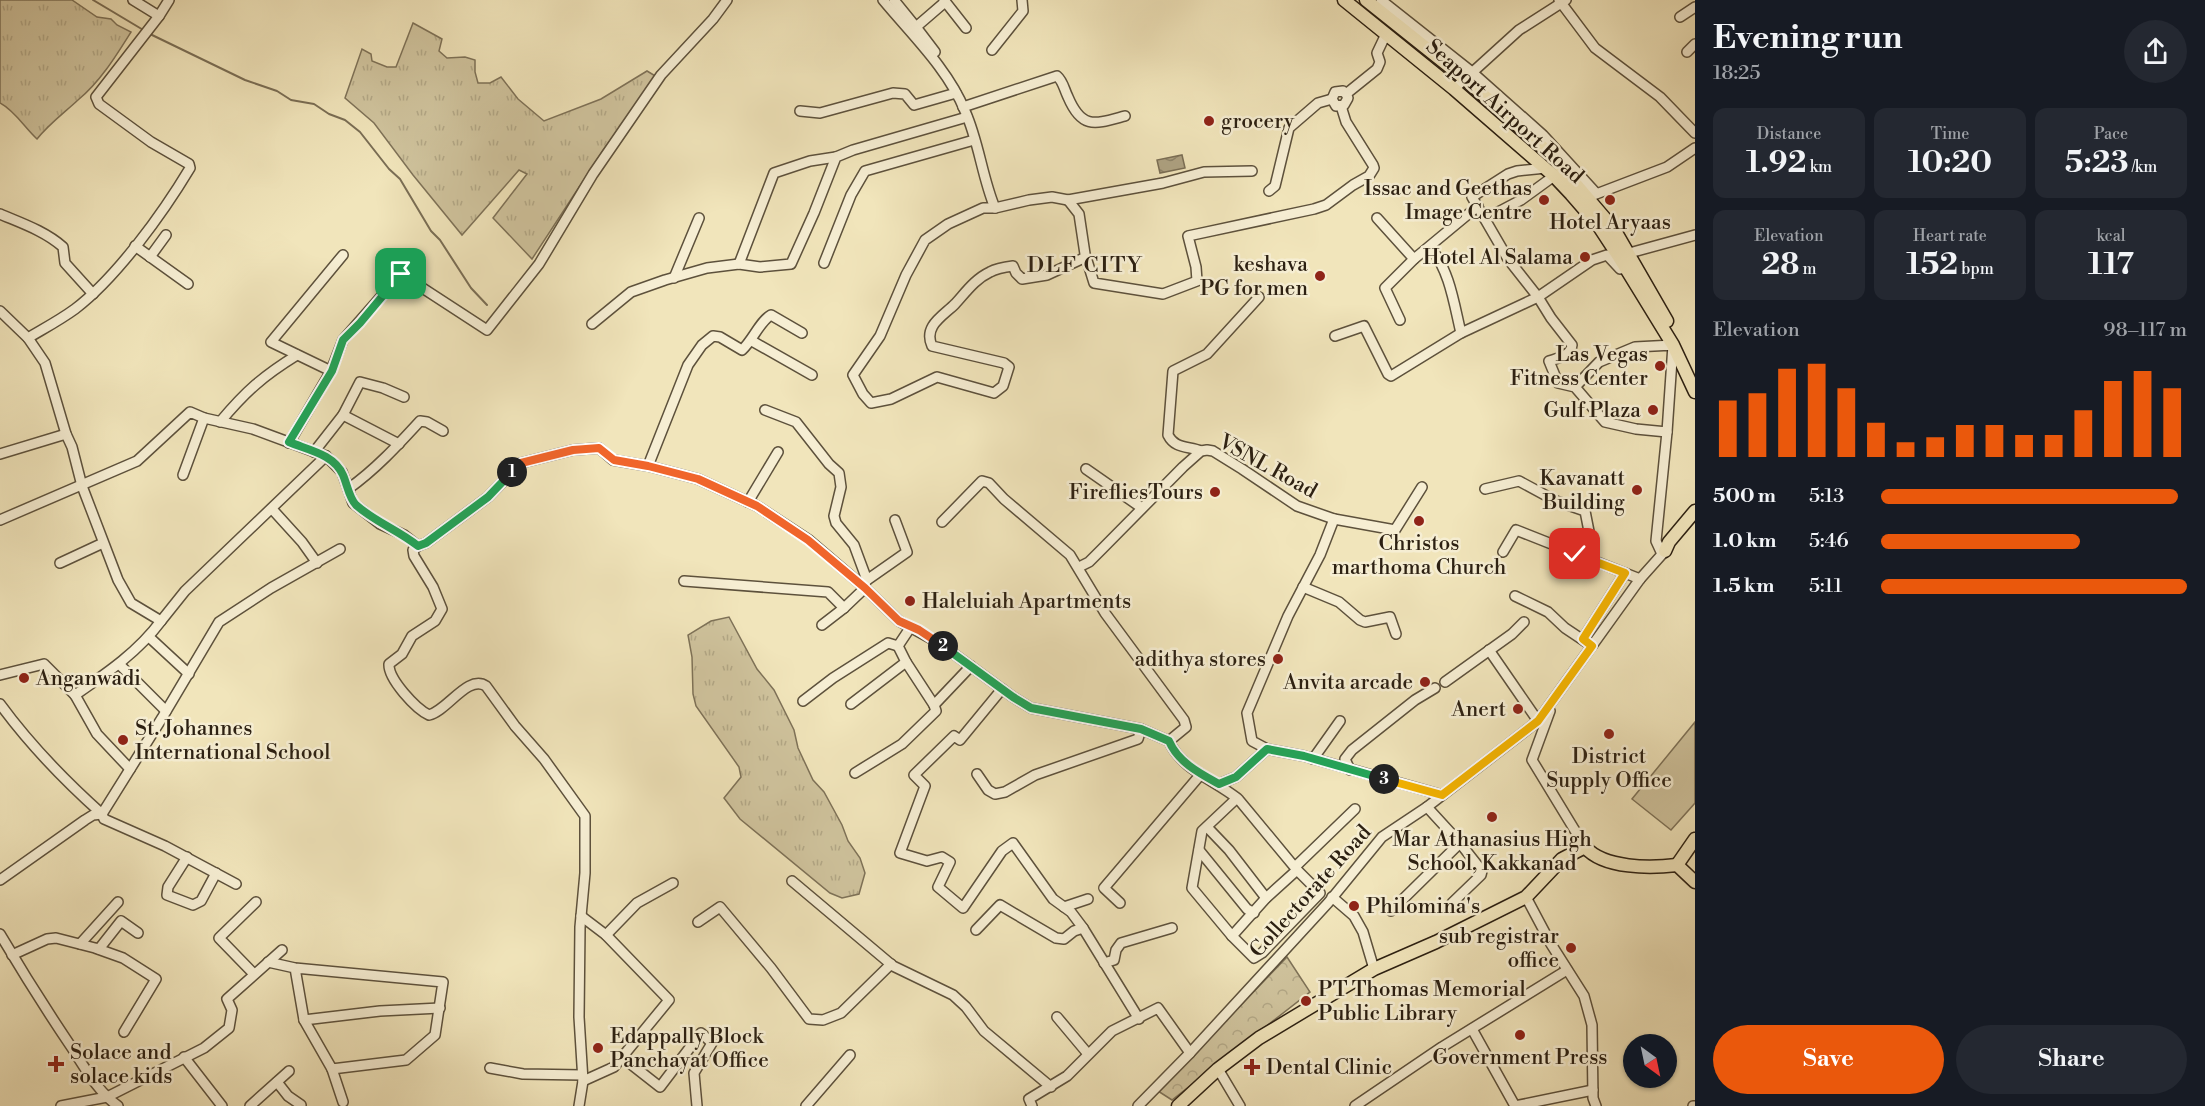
<!DOCTYPE html>
<meta charset="utf-8">
<style>
body{margin:0;font-family:"Libre Bodoni",serif;background:#242831;color:#f1f3f6;height:100vh;display:flex;flex-direction:column;font-size:22px;white-space:nowrap}
*{box-sizing:border-box;margin:0}
p{font-size:20px;color:#9ea1a6}
.icon{flex:none;width:33px;height:33px;fill:none;stroke:currentColor;stroke-width:2;stroke-linecap:round;stroke-linejoin:round}
.map{position:relative;flex:1;overflow:hidden}
.panel{display:flex;flex-direction:column;background:#171b24;width:510px}
.panel>*{flex:none}
.needle{width:39px;rotate:147deg}
.fabs{position:absolute;left:1623px;top:1034px;display:grid;gap:12px}
.fabs a{display:grid;place-items:center;width:54px;height:54px;border-radius:50%;background:#171b24;box-shadow:0 2px 4px #0004;font-size:30px}
.pin{position:absolute;display:grid;place-items:center;width:51px;height:51px;color:#fff;margin:-26px;border-radius:12px;box-shadow:0 3px 9px #0006}
.km{position:absolute;width:30px;height:30px;margin:-15px;border-radius:50%;background:#222;color:#fff;font-size:16px;line-height:30px;text-align:center}
.round{display:grid;place-items:center;flex:none;width:63px;height:63px;border-radius:32px;background:#242831}
.overview{display:flex;align-items:center;justify-content:space-between;height:102px;padding:0 18px}
h1{font-size:33px;font-weight:700;line-height:45px}
.figures{display:grid;grid-template-columns:repeat(3,1fr);gap:9px;height:102px;padding:6px 18px}
.figures div{display:grid;align-content:center;border-radius:12px;background:#242831;text-align:center}
.figures b{font-size:30px;font-weight:700}
.figures small{font-size:16px;font-weight:400}
.figures p{font-size:16px}
.chart{height:168px;padding:12px 18px}
.chart p{display:flex;justify-content:space-between}
.chart svg{width:100%;height:108px;margin-top:6px;stroke:#ea580c;stroke-width:6}
.button{display:flex;gap:12px;margin-top:auto;padding:12px 18px}
.button a{flex:1;height:69px;border-radius:36px;background:#ea580c;color:#fff;font-size:24px;font-weight:700;line-height:69px;text-align:center}
.button a+a{background:#242831;color:#f1f3f6}
ul{padding:0 18px;list-style:none;font-size:20px}
li{display:grid;grid-template-columns:96px 72px 1fr;align-items:center;height:45px}
li i{height:15px;border-radius:8px;background:#ea580c}
main{display:flex;flex:1;min-height:0}
.map>svg:first-child{display:block}
</style>
<main>
<div class="map">
<svg width="1695" height="1106" viewBox="0 0 1695 1106">
<defs>
<pattern id="grass-tufts" width="24" height="20" patternUnits="userSpaceOnUse" patternTransform="scale(1.5)"><rect width="24" height="20" fill="#d0c49e"/><path d="M3 7l-1-3M5 7V3M7 7l1-3M15 17l-1-3M17 17v-4M19 17l1-3" fill="none" stroke="#b3a887"/></pattern>
<pattern id="forest-crowns" width="20" height="18" patternUnits="userSpaceOnUse" patternTransform="scale(1.5)"><rect width="20" height="18" fill="#d0c49e"/><path d="M2 6a3 3 0 1 1 6 0M12 15a3 3 0 1 1 6 0" fill="none" stroke="#b3a887"/></pattern>
<pattern id="water-waves" width="16" height="10" patternUnits="userSpaceOnUse" patternTransform="scale(1.5)"><rect width="16" height="10" fill="#aea282"/><path d="M0 5q4-4 8 0t8 0" fill="none" stroke="#8e8469"/></pattern>
</defs>
<rect width="100%" height="100%" fill="#f1e5bb"/>
<filter id="stains"><feTurbulence type="fractalNoise" baseFrequency=".00333" numOctaves="4"/><feColorMatrix values="0 0 0 0 .2 0 0 0 0 .09 0 0 0 0 .02 0 0 0 .5 -.17"/></filter>
<radialGradient id="worn" r=".72"><stop offset=".6" stop-color="#630" stop-opacity="0"/><stop offset="1" stop-color="#630" stop-opacity=".3"/></radialGradient>
<g fill="url(#grass-tufts)" stroke="#7e7258" stroke-width="1.5">
<path d="M 0,0 L 72,0 L 97,17 L 111,19 L 117,25 L 131,32 C 116,56 100,82 78,100 C 64,113 49,124 37,139 C 24,127 15,111 0,103 Z"/>
<polygon points="413,23 442,39 439,51 447,58 465,57 475,60 475,72 478,83 490,83 501,77 518,99 544,121 601,99 647,71 657,77 604,149 532,259 493,218 527,174 519,170 462,235 413,175 374,123 345,98 362,49 371,54 372,61 387,67 396,67"/>
<polygon points="729,617 757,669 774,690 794,730 798,748 813,780 824,792 842,825 848,841 860,858 865,873 859,894 842,898 830,893 740,819 724,798 741,777 739,767 696,706 693,694 692,657 688,635 711,621"/>
</g>
<polygon fill="url(#forest-crowns)" stroke="#7e7258" stroke-width="1.5" points="1287,957 1310,992 1172,1100 1158,1091"/>
<polygon fill="#d0c49e" stroke="#7e7258" stroke-width="1.5" points="1695,722 1695,803 1671,830 1632,799"/>
<polygon fill="url(#water-waves)" stroke="#7a6e55" stroke-width="1.5" points="1182,155 1185,168 1160,173 1157,160"/>
<g fill="none" stroke-linecap="round" stroke-linejoin="round">
<g stroke="#7a6e55" stroke-width="2">
<polyline points="93,0 145,31"/>
<polyline points="150,34 245,80 277,91 291,100 314,104 329,114 345,120 360,132 389,169 400,179 431,231 440,240 471,288 487,305"/>
</g>
<g stroke="#5d513c" stroke-width="12">
<g id="minor">
<polyline points="133,0 159,16"/>
<path d="M 883,0 C 912,35 948,69 965,111 C 979,142 982,177 995,208"/>
<polyline points="894,0 916,27"/>
<polyline points="944,0 966,28"/>
<polyline points="1381,0 1472,72 1543,135 1596,193"/>
<polyline points="1559,0 1595,48 1660,97 1695,133"/>
<polyline points="1680,17 1695,7"/>
<polyline points="992,50 1023,11 1022,0"/>
<polyline points="935,52 916,27 945,2"/>
<polyline points="1687,52 1695,44"/>
<polyline points="1454,89 1519,30 1566,0"/>
<polyline points="1346,94 1343,91 1335,92 1332,99 1336,106 1344,105 1348,98 1346,94 1377,69 1380,62 1377,53 1386,34"/>
<path d="M 963,107 L 1057,76 C 1063,81 1064,89 1068,97 C 1082,130 1095,124 1125,116"/>
<polyline points="800,111 820,113 893,93 905,94 914,105 956,93"/>
<polyline points="1546,168 1517,171 1508,174 1472,197 1508,259 1538,297 1592,260 1607,255 1620,269"/>
<polyline points="1269,191 1275,186 1289,128 1318,103 1332,99"/>
<polyline points="1591,196 1667,167 1695,148"/>
<polyline points="1068,200 1079,214 1085,254 1094,283 1163,294 1197,281 1196,267 1188,236 1314,209 1326,205 1353,185 1369,176 1374,168 1373,165 1346,122 1341,106"/>
<path d="M 0,214 C 21,223 45,231 63,247 L 65,263 L 93,294"/>
<polyline points="1377,218 1414,259"/>
<polyline points="1485,219 1521,200 1554,176"/>
<polyline points="135,246 188,284"/>
<path d="M 1430,247 C 1450,271 1454,304 1461,333"/>
<polyline points="1622,255 1695,235"/>
<polyline points="150,257 166,235"/>
<path d="M 1086,257 L 1047,275 L 1022,279 L 1016,273 L 1013,266 C 1005,267 997,268 990,272 C 975,279 966,292 955,304 C 943,316 923,326 932,346 L 1004,363 L 1009,367 L 1003,386 L 994,393 L 937,377 L 891,399 L 871,403 L 863,394 L 853,375 L 880,336 L 906,275 L 925,240 L 948,224 L 983,208 L 995,208 L 1029,200 L 1052,197 L 1068,200 L 1163,183 L 1204,172 L 1252,171"/>
<polyline points="824,263 851,195 865,171 974,140"/>
<polyline points="739,264 774,173 810,161 836,157"/>
<polyline points="674,278 699,218"/>
<path d="M 0,311 L 28,338 C 43,329 60,320 75,309 C 117,277 163,213 190,168 L 189,164 L 151,142 L 99,104 L 96,97 L 159,16 L 169,0"/>
<polyline points="1400,320 1385,288 1414,259 1478,206"/>
<polyline points="592,324 631,292 665,280 707,268 739,264 760,267 791,264 814,213 836,157 853,150 967,117"/>
<path d="M 1335,336 L 1364,326 L 1388,374 L 1391,376 L 1461,333 L 1538,297 L 1551,318 L 1572,345 C 1571,356 1558,358 1549,361 L 1558,383 L 1575,387 L 1605,422 L 1636,429 L 1667,432"/>
<polyline points="28,338 45,363 66,434 72,447 82,486 118,580 131,603 161,621 185,591 326,456"/>
<polyline points="752,341 812,375"/>
<polyline points="331,371 271,342 343,255"/>
<polyline points="1575,387 1599,362 1635,347 1673,345 1667,432 1656,541 1662,554"/>
<polyline points="765,410 796,422 829,464 839,473 841,487 834,516 836,523 854,545 867,580 862,587"/>
<polyline points="343,415 399,444"/>
<path d="M 220,422 C 246,391 263,376 297,355"/>
<polyline points="289,443 331,371 343,340 401,274 487,330 539,264 593,174 661,75 713,19 727,0"/>
<path d="M 1201,451 C 1188,446 1175,449 1168,435 L 1173,371 L 1207,354 L 1259,297"/>
<polyline points="314,452 343,415 360,382 383,388 404,397"/>
<polyline points="0,454 66,434"/>
<path d="M 648,466 L 688,365 L 702,345 L 713,336 L 720,337 L 742,350 C 753,340 760,321 771,315 L 802,333"/>
<polyline points="1086,469 1142,508"/>
<polyline points="183,475 204,418"/>
<path d="M 348,489 C 375,470 398,445 420,421 L 427,422 L 443,431"/>
<polyline points="1485,489 1519,481 1556,501 1585,511 1595,562"/>
<polyline points="748,502 778,452"/>
<polyline points="272,509 302,542 317,563"/>
<polyline points="1334,519 1395,530 1422,487"/>
<path d="M 0,520 L 137,461 L 190,412 L 204,418 L 253,429 L 326,456 L 342,472 L 353,503 L 380,524 L 404,535 L 418,546 L 426,543 L 488,497 L 521,463 L 573,450 L 599,448 L 613,460 L 648,466 L 698,479 L 757,506 L 809,540 L 865,588 L 899,621 L 939,643 L 1013,697 L 1031,708 L 1141,729 L 1169,741 C 1181,769 1214,780 1237,798 L 1239,800 L 1297,870 L 1320,893 L 1262,953 L 1254,958 L 1232,936 L 1192,888 L 1202,831 L 1237,798"/>
<polyline points="942,522 982,481 989,483 1004,499 1070,555 1105,613 1184,720 1186,727 1169,741"/>
<path d="M 418,546 L 413,550 L 414,556 L 433,587 L 442,609 L 435,621 L 412,636 L 402,654 L 389,664 C 388,679 416,709 429,715 C 447,711 468,674 486,686 L 515,726 L 544,759 L 585,816 L 585,873 L 580,927 L 579,1017 L 583,1081 L 579,1106"/>
<polyline points="1503,552 1516,530 1640,579"/>
<polyline points="60,563 103,543"/>
<polyline points="1079,567 1089,562 1102,549 1183,467 1201,451 1207,450 1213,451 1242,469 1297,506 1334,519 1320,555 1288,616 1247,713 1252,741 1267,749"/>
<polyline points="867,580 907,552 895,520"/>
<polyline points="684,581 828,592 844,608"/>
<polyline points="1303,587 1339,602 1360,620 1365,622 1390,617 1396,634"/>
<polyline points="1515,596 1548,612 1565,628 1592,646"/>
<polyline points="822,625 844,608 865,588"/>
<polyline points="149,637 189,674"/>
<polyline points="1583,639 1625,573"/>
<polyline points="1489,650 1538,721"/>
<polyline points="906,662 934,705"/>
<polyline points="119,664 166,711"/>
<path d="M 0,675 L 44,664 L 75,695 C 107,673 138,652 161,621"/>
<polyline points="1445,682 1512,634 1524,622"/>
<polyline points="1002,689 960,740 954,736 914,775 925,786 900,853 927,861 942,857 950,862 938,887 963,908 1002,851 1013,843 1053,899 1071,912 1083,928"/>
<polyline points="75,695 97,734 130,769"/>
<polyline points="803,701 833,678 888,643 898,646"/>
<path d="M 0,704 C 30,745 64,780 102,814 L 104,819 L 165,846 L 236,884"/>
<polyline points="851,704 906,662 898,646 910,628"/>
<polyline points="1550,711 1532,760 1585,847"/>
<polyline points="1313,759 1340,721"/>
<polyline points="1350,770 1345,759 1352,750 1415,700 1435,688"/>
<polyline points="855,773 902,744 936,711 934,705 971,666"/>
<polyline points="977,774 988,790 995,794 1005,792 1035,775 1138,739 1141,729"/>
<polyline points="1219,784 1236,777 1267,749 1304,756 1442,795"/>
<polyline points="1207,827 1229,850 1266,898"/>
<polyline points="1199,850 1247,909 1254,913"/>
<polyline points="187,857 168,887 167,895 193,905 201,901 216,873"/>
<polyline points="1296,866 1355,809"/>
<polyline points="0,880 85,820 93,815 102,814 162,718 219,622 271,588 340,549"/>
<polyline points="792,881 893,966 953,995 966,1007 984,1031 1051,1087"/>
<polyline points="1332,897 1354,916 1363,932 1374,969"/>
<polyline points="1526,897 1551,944 1584,996 1592,1025 1593,1098 1596,1106"/>
<polyline points="1120,903 1104,888 1201,774"/>
<polyline points="1452,903 1481,875 1482,871 1460,843"/>
<polyline points="1064,907 1088,899"/>
<polyline points="1391,911 1460,843 1427,807"/>
<polyline points="581,916 606,935 669,1000 614,1067 583,1081"/>
<polyline points="698,922 720,907 771,968 809,1019 823,1020 841,1013 891,964"/>
<polyline points="976,930 1000,905 1056,938 1064,939 1074,931 1083,928 1139,1019"/>
<path d="M 0,934 C 23,973 47,1011 72,1048 C 85,1068 98,1092 118,1106"/>
<polyline points="606,935 637,903 673,883"/>
<polyline points="1232,936 1266,898 1297,870"/>
<polyline points="80,944 118,902"/>
<polyline points="99,949 121,921 138,933"/>
<polyline points="12,955 47,939 56,938 95,948 123,958 156,979 124,1032"/>
<polyline points="268,962 295,968 443,982 435,1035 406,1060 332,1069 304,1020 295,968"/>
<polyline points="1104,963 1114,960 1116,950 1121,943 1172,928"/>
<polyline points="254,974 219,938 256,902"/>
<polyline points="1057,1017 1088,1054"/>
<polyline points="304,1020 380,1011 440,1008"/>
<polyline points="1472,1029 1515,1106"/>
<polyline points="184,1057 222,1106"/>
<polyline points="623,1058 660,1087 701,1033 712,1043 694,1073 697,1106"/>
<polyline points="490,1068 523,1074 582,1075"/>
<polyline points="332,1069 343,1102"/>
<polyline points="1218,1069 1240,1106"/>
<polyline points="277,1082 288,1096 301,1105"/>
<polyline points="61,1106 107,1097 204,1048 229,1028 232,1010 227,999 282,950"/>
<polyline points="250,1106 289,1071"/>
<polyline points="806,1106 850,1055"/>
<polyline points="1032,1106 1029,1099 1067,1076 1112,1031 1158,1008 1190,1053"/>
<polyline points="1138,1106 1190,1053 1328,903 1382,837 1427,807 1538,721 1640,579 1665,551"/>
<polyline points="1355,1106 1442,1047 1567,970"/>
<polyline points="1515,1106 1593,1090"/>
<polyline points="1693,1106 1695,1106"/>
</g>
</g>
<g stroke="#2c2012" stroke-width="15">
<g id="major">
<polyline points="1344,0 1454,89 1554,176 1571,194 1598,225 1619,257 1673,345 1695,392"/>
<polyline points="1366,0 1465,79 1549,153 1614,229 1667,321"/>
<polyline points="1665,551 1669,542 1695,511"/>
<polyline points="1677,865 1695,839"/>
<path d="M 1178,1106 L 1218,1069 L 1259,1038 L 1374,969 L 1436,942 L 1526,897 L 1562,859 L 1585,847 C 1604,869 1651,868 1677,865 L 1695,882"/>
</g>
</g>
<use href="#minor" stroke="#f6eed3" stroke-width="9"/>
<use href="#major" stroke="#f1e5bb" stroke-width="12"/>
</g>
<g fill="none" stroke-linecap="round" stroke-linejoin="round">
<g stroke="#fff" stroke-width="12">
<path id="split-1" d="M 401,274 L 360,323 L 343,340 L 332,371 L 289,442 C 308,450 334,454 343,475 C 347,484 349,498 356,505 C 375,522 398,530 418,546 L 426,543 L 488,497 L 512,472"/>
</g>
<g stroke="#fff" stroke-width="12">
<polyline id="split-2" points="512,472 521,463 573,450 599,448 614,460 648,466 698,479 757,506 808,540 865,588 899,621 919,630 943,646"/>
</g>
<g stroke="#fff" stroke-width="12">
<path id="split-3" d="M 943,646 L 1013,697 L 1031,708 L 1141,729 L 1169,741 C 1178,762 1199,773 1219,784 L 1236,777 L 1267,749 L 1304,756 L 1384,779"/>
</g>
<g stroke="#fff" stroke-width="12">
<polyline id="split-4" points="1384,779 1442,795 1538,721 1592,646 1583,639 1625,573 1575,554"/>
</g>
<use href="#split-1" stroke="#22a559" stroke-width="8"/>
<use href="#split-2" stroke="#f0652b" stroke-width="8"/>
<use href="#split-3" stroke="#22a559" stroke-width="8"/>
<use href="#split-4" stroke="#f5b400" stroke-width="8"/>
</g>
<g fill="#8f2418" stroke="#f6eed3" stroke-width="2">
<circle cx="1209" cy="121" r="6"/>
<circle cx="1544" cy="200" r="6"/>
<circle cx="1610" cy="200" r="6"/>
<circle cx="1585" cy="257" r="6"/>
<circle cx="1320" cy="276" r="6"/>
<circle cx="1660" cy="366" r="6"/>
<circle cx="1653" cy="410" r="6"/>
<circle cx="1637" cy="490" r="6"/>
<circle cx="1215" cy="492" r="6"/>
<circle cx="1419" cy="521" r="6"/>
<circle cx="910" cy="601" r="6"/>
<circle cx="1278" cy="659" r="6"/>
<circle cx="24" cy="678" r="6"/>
<circle cx="1425" cy="682" r="6"/>
<circle cx="1518" cy="709" r="6"/>
<circle cx="1609" cy="734" r="6"/>
<circle cx="123" cy="740" r="6"/>
<circle cx="1492" cy="817" r="6"/>
<circle cx="1354" cy="906" r="6"/>
<circle cx="1571" cy="948" r="6"/>
<circle cx="1306" cy="1001" r="6"/>
<circle cx="1520" cy="1035" r="6"/>
<circle cx="598" cy="1048" r="6"/>
<path d="M53 1055h6v6h6v6h-6v6h-6v-6h-6v-6h6z"/>
<path d="M1249 1058h6v6h6v6h-6v6h-6v-6h-6v-6h6z"/>
</g>
<g text-anchor="middle" stroke-width="5" stroke-linejoin="round" paint-order="stroke">
<g font-size="21" fill="#2c2012" stroke="#f6eed3">
<text transform="translate(1505 111) rotate(42)" y="7">Seaport Airport Road</text>
<text transform="translate(1268 466) rotate(29)" y="7">VSNL Road</text>
<text transform="translate(1310 891) rotate(-48)" y="7">Collectorate Road</text>
</g>
<g font-size="21" fill="#2c2012" stroke="#f6eed3" text-anchor="end">
<text x="1221" y="128" text-anchor="start">grocery</text>
<text x="1532" y="195">Issac and Geethas<tspan x="1532" dy="24">Image Centre</tspan></text>
<text x="1610" y="229" text-anchor="middle">Hotel Aryaas</text>
<text x="1573" y="264">Hotel Al Salama</text>
<text x="1308" y="271">keshava<tspan x="1308" dy="24">PG for men</tspan></text>
<text x="1648" y="361">Las Vegas<tspan x="1648" dy="24">Fitness Center</tspan></text>
<text x="1641" y="417">Gulf Plaza</text>
<text x="1625" y="485">Kavanatt<tspan x="1625" dy="24">Building</tspan></text>
<text x="1203" y="499">FirefliesTours</text>
<text x="1419" y="550" text-anchor="middle">Christos<tspan x="1419" dy="24">marthoma Church</tspan></text>
<text x="922" y="608" text-anchor="start">Haleluiah Apartments</text>
<text x="1266" y="666">adithya stores</text>
<text x="36" y="685" text-anchor="start">Anganwadi</text>
<text x="1413" y="689">Anvita arcade</text>
<text x="1506" y="716">Anert</text>
<text x="135" y="735" text-anchor="start">St. Johannes<tspan x="135" dy="24">International School</tspan></text>
<text x="1609" y="763" text-anchor="middle">District<tspan x="1609" dy="24">Supply Office</tspan></text>
<text x="1492" y="846" text-anchor="middle">Mar Athanasius High<tspan x="1492" dy="24">School, Kakkanad</tspan></text>
<text x="1366" y="913" text-anchor="start">Philomina's</text>
<text x="1559" y="943">sub registrar<tspan x="1559" dy="24">office</tspan></text>
<text x="1318" y="996" text-anchor="start">PT Thomas Memorial<tspan x="1318" dy="24">Public Library</tspan></text>
<text x="610" y="1043" text-anchor="start">Edappally Block<tspan x="610" dy="24">Panchayat Office</tspan></text>
<text x="70" y="1059" text-anchor="start">Solace and<tspan x="70" dy="24">solace kids</tspan></text>
<text x="1520" y="1064" text-anchor="middle">Government Press</text>
<text x="1266" y="1074" text-anchor="start">Dental Clinic</text>
</g>
<g font-size="22" letter-spacing="1.5" fill="#2c2012" stroke="#f6eed3">
<text x="1085" y="272">DLF CITY</text>
</g>
</g>
<rect width="100%" height="100%" filter="url(#stains)"/>
<rect width="100%" height="100%" fill="url(#worn)"/>
</svg>
<div class="fabs">
<a><svg class="needle" viewBox="-14 -14 28 28"><path d="M0-13l5 13h-10z" fill="#e53935"/><path d="M0 13l5-13h-10z" fill="#9ea1a6"/></svg></a>
</div>
<div class="pin" style="left:401px;top:274px;background:#1e9e55"><svg class="icon" aria-label="arrive" viewBox="0 0 24 24"><path d="M6 21V4h12l-3 4 3 4H6"/></svg></div>
<div class="pin" style="left:1575px;top:554px;background:#d93025"><svg class="icon" aria-label="check" viewBox="0 0 24 24"><path d="M5 12l5 5 9-10"/></svg></div>
<b class="km" style="left:512px;top:472px">1</b>
<b class="km" style="left:943px;top:646px">2</b>
<b class="km" style="left:1384px;top:779px">3</b>
</div>
<section class="panel">
<div class="overview"><div><h1>Evening run</h1><p>18:25</p></div><a class="round"><svg class="icon" aria-label="share" viewBox="0 0 24 24"><path d="M12 15V3M7 8l5-5 5 5M5 13v7h14v-7"/></svg></a></div>
<div class="figures">
<div><p>Distance</p><b>1.92<small> km</small></b></div>
<div><p>Time</p><b>10:20</b></div>
<div><p>Pace</p><b>5:23<small> /km</small></b></div>
</div>
<div class="figures">
<div><p>Elevation</p><b>28<small> m</small></b></div>
<div><p>Heart rate</p><b>152<small> bpm</small></b></div>
<div><p>kcal</p><b>117</b></div>
</div>
<div class="chart"><p><span>Elevation</span>98–117 m</p>
<svg viewBox="0 0 160 44" preserveAspectRatio="none"><path d="M5 44V21M15 44V18M25 44V8M35 44V6M45 44V16M55 44V30M65 44V38M75 44V36M85 44V31M95 44V31M105 44V35M115 44V35M125 44V25M135 44V13M145 44V9M155 44V16"/></svg>
</div>
<ul>
<li><b>500 m</b>5:13<i style="width:97%"></i></li>
<li><b>1.0 km</b>5:46<i style="width:65%"></i></li>
<li><b>1.5 km</b>5:11<i style="width:100%"></i></li>
</ul>
<div class="button"><a>Save</a><a>Share</a></div>
</section>
</main>
